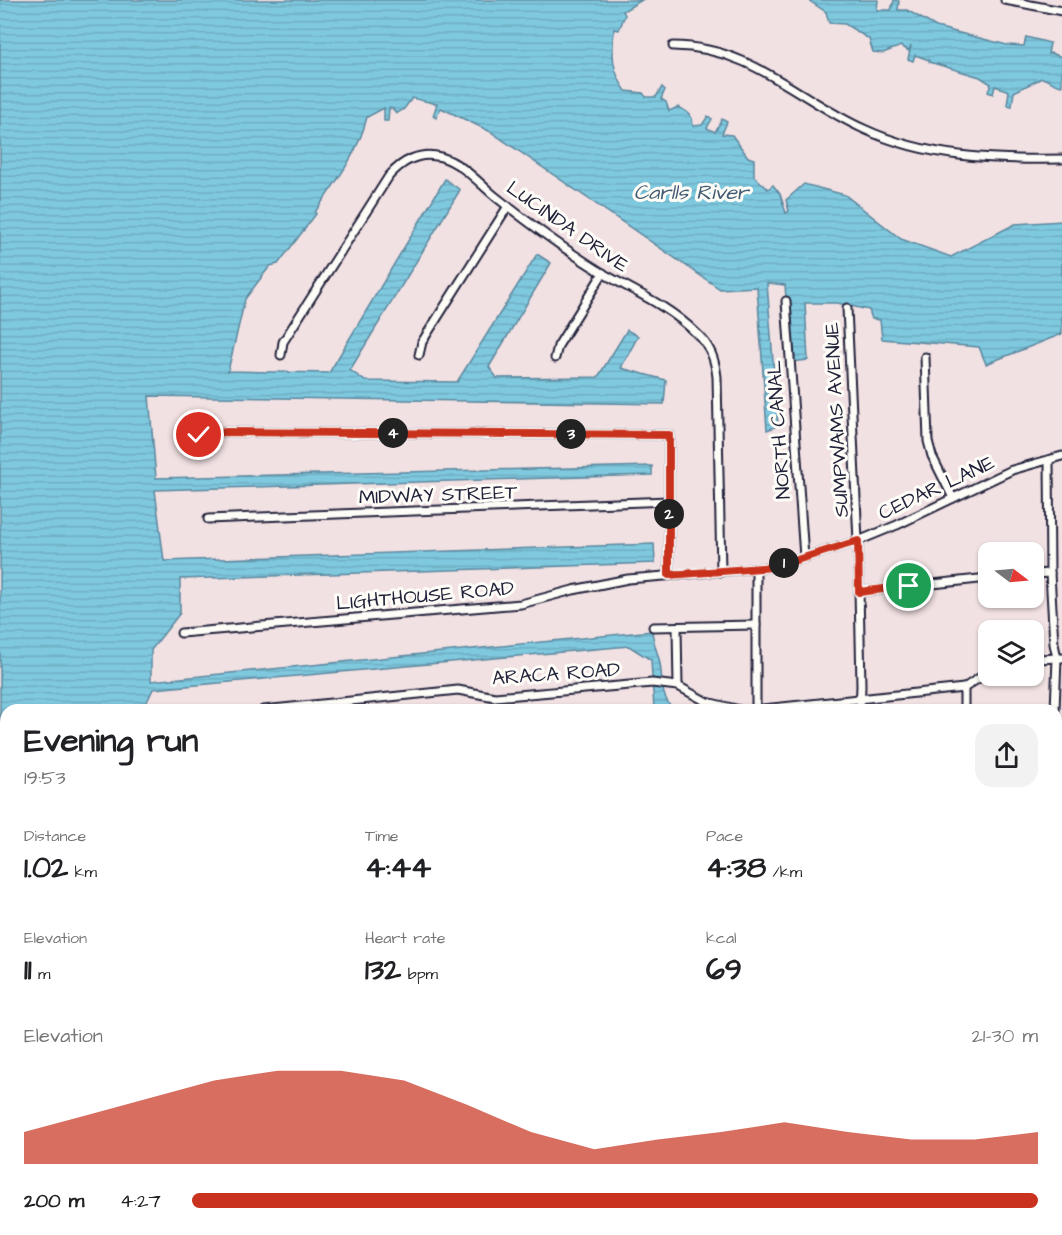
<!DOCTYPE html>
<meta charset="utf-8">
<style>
body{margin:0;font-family:"Architects Daughter",sans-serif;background:#f2f2f2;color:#202124;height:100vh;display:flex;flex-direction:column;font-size:22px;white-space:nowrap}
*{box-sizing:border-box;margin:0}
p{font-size:20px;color:#757577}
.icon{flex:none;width:33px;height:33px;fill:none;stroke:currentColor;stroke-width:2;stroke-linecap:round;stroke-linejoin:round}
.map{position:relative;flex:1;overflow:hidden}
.panel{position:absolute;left:0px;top:704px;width:1062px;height:532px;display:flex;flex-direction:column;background:#fff;border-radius:18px 18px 0 0;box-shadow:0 2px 4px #0004}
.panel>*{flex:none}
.needle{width:39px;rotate:106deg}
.buttons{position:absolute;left:978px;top:542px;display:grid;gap:12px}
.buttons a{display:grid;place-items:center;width:66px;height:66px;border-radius:12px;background:#fff;box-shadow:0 2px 4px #0004;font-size:30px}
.pin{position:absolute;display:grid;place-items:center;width:51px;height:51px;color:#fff;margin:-26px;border:3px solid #fff;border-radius:50%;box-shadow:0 2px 6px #0007}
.km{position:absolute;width:30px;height:30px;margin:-15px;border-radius:50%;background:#222;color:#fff;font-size:16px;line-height:30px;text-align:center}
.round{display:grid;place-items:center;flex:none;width:63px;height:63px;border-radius:18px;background:#f2f2f2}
.headline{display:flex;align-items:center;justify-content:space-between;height:102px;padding:0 24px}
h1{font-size:33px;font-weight:700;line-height:45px}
.metrics{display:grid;grid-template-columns:repeat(3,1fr);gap:9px;height:102px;padding:6px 24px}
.metrics div{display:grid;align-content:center}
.metrics b{font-size:30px;font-weight:700}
.metrics small{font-size:16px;font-weight:400}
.metrics p{font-size:16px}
.chart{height:168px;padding:12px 24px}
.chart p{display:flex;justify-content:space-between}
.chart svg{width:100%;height:108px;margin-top:6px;fill:#c8321e;opacity:.7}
ul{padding:0 24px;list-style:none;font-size:20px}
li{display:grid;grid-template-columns:96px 72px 1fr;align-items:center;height:45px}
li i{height:15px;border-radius:8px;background:#c8321e}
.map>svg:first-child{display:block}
</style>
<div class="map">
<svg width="1062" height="1235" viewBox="0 0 1062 1235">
<defs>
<pattern id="park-dots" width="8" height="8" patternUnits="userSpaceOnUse" patternTransform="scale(1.5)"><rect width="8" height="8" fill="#d2e295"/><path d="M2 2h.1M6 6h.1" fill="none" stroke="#b4c281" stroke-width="1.8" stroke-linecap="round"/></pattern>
<pattern id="water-rules" width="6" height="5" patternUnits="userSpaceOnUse" patternTransform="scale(1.5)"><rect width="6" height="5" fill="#7fc9df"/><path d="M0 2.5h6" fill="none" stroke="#6dacc0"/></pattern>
</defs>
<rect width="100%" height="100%" fill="#f2e1e3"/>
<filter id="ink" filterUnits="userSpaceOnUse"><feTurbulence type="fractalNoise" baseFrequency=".0167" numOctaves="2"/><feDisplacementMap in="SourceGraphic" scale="12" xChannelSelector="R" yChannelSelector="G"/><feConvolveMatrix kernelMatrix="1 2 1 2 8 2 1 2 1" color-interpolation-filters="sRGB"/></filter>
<g filter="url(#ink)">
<polygon fill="url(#park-dots)" stroke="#7a8268" stroke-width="1.5" points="6,885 6,1031 0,1032 0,886"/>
<g fill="url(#water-rules)" stroke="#5a869d" stroke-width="1.5">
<path d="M 0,0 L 642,0 L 623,11 L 625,15 L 619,30 L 614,29 C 612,53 611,71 626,91 L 643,93 L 646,97 L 656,97 L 662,87 L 665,90 L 661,99 L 666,102 L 669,111 L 678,107 C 688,112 693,115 693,126 L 702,125 L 708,116 L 712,119 L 707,128 L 715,132 L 722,119 L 727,122 L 722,134 L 732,135 L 748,157 L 754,159 L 754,176 L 768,189 L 773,185 L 780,194 L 786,213 L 789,211 L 786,200 L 804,184 L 845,195 L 901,239 L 951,257 L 1015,224 L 1062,221 L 1062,334 L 986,364 L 979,347 L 882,339 L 880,320 L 872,319 L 869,310 L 837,303 L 805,303 L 808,360 L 791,362 L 785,285 L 767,283 L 778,426 L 767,430 L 757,287 L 720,289 L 491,132 L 441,108 L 436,118 L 433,116 L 437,104 L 412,98 L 404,109 L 396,114 L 393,109 L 389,108 L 388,121 L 384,121 L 384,108 L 367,117 C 358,154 336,182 315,212 L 316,214 L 278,264 L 270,266 L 245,299 L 228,371 L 329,373 L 445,179 L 460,190 L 350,370 L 365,381 L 457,382 L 537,254 L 551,263 L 489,367 L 497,378 L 598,377 L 627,330 L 638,336 L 621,368 L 666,380 L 664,404 L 149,396 L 156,478 L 652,466 L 652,475 L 155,490 L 164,561 L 654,544 L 655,563 L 180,579 L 180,613 L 151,650 L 151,681 L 652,631 C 653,641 656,649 659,659 C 664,680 658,689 672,709 L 654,709 L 651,660 L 629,646 L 153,689 L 144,708 L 156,709 L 6,710 L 6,885 L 0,886 Z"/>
<path d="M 808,0 L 878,0 L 877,10 L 891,10 L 894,0 L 899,1 L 898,10 L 907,10 L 936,27 L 1007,45 L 1024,46 L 1026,37 L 1050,43 L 1048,54 L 1051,53 L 1062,57 L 1062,86 C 1054,85 1050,80 1042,78 L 1014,92 L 1012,106 L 1007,105 L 1009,91 L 995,86 L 993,94 L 988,92 L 991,84 L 980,77 L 929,62 L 929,60 L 915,55 L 913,61 L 908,59 L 911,45 L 909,51 L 901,46 L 883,53 L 873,52 L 869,39 L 845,24 L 829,23 L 826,12 Z"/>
<polygon points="1056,978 1062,982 1062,1068 1056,1066"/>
<polygon points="6,1031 6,1230 613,1230 611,1235 0,1235 0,1032"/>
<polygon points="807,1230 882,1230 905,1235 829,1235"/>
</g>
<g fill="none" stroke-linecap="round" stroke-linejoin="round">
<g stroke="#22223b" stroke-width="11">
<g id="minor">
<polyline points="1005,0 1062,11"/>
<path d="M 673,46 C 750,46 799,100 864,129 C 926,158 995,160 1062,159"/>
<polyline points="786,301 804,557"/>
<polyline points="847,308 858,541 861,686 860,710"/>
<path d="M 281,355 L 283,342 L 389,176 C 402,161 420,151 441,157 C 462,163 480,184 496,197 C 530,224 567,251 604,274 C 636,292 670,307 696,333 C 710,345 715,359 717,377 L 721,572"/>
<polyline points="419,355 422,342 508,206"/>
<polyline points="925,357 928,441 932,456 953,498"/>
<polyline points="555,358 558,346 603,273"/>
<polyline points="199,435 226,432 669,435 669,575"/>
<polyline points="1049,460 1050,573 1054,644 1057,658 1055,710"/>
<polyline points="208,519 669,501"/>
<polyline points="756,569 756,710"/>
<polyline points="1034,574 1050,573"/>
<polyline points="859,592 988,578"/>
<polyline points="653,627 756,625"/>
<polyline points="677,627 678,686"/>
<polyline points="181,633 521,604 573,590 628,579 774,567 858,541 897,525 1012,470 1062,456"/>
<polyline points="1034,659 1062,658"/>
<polyline points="263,710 458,690 495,697 652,683 678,686 707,702 740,710"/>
<polyline points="753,710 964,688 988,672"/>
<polyline points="964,710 964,688"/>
<polyline points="1056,853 1062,853"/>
<polyline points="1056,915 1062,915"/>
<polyline points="1056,967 1062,971"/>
<polyline points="1056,1172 1062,1172"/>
<polyline points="661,1233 670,1235"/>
</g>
</g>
<use href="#minor" stroke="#fdfcf7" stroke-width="7"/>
</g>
</g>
<g fill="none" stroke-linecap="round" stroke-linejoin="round" filter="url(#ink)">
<g stroke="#fff" stroke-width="12">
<polyline id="route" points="199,435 226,432 669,435 669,575 774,567 858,541 859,592 909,586"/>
</g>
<use href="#route" stroke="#c8321e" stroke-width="8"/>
</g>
<g text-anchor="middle" stroke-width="6" stroke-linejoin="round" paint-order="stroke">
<g font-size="20" fill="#22223b" stroke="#fdfcf7">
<text transform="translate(568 226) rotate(35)" y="7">LUCINDA DRIVE</text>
<text transform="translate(836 420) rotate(-93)" y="7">SUMPWAMS AVENUE</text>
<text transform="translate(778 430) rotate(-94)" y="7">NORTH CANAL</text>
<text transform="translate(936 487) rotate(-25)" y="7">CEDAR LANE</text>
<text transform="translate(438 494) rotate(-2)" y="7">MIDWAY STREET</text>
<text transform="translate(425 595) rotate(-5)" y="7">LIGHTHOUSE ROAD</text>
<text transform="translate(556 673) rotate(-4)" y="7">ARACA ROAD</text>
</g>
<g font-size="21" font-style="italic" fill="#435c74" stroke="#fdfcf7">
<text x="691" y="199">Carlls River</text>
</g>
</g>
</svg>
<div class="buttons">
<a><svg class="needle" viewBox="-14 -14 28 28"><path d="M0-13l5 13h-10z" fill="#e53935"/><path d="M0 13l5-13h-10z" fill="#757577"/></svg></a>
<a><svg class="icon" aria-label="layers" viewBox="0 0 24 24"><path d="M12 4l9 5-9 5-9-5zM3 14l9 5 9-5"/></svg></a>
</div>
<div class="pin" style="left:909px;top:586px;background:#1e9e55"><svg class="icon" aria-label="arrive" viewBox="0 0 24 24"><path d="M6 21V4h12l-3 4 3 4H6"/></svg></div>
<div class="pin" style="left:199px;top:435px;background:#d93025"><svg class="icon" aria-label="check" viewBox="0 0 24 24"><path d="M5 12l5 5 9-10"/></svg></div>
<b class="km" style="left:784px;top:563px">1</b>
<b class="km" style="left:669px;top:514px">2</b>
<b class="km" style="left:571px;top:434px">3</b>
<b class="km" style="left:393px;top:433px">4</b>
<section class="panel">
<div class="headline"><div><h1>Evening run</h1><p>19:53</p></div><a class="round"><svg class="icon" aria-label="share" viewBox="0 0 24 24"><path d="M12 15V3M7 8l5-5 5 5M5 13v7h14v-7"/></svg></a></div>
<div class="metrics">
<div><p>Distance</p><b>1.02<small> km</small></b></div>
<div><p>Time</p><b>4:44</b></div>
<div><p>Pace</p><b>4:38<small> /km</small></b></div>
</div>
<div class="metrics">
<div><p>Elevation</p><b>11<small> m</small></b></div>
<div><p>Heart rate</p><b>132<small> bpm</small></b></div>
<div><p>kcal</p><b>69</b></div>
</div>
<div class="chart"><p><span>Elevation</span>21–30 m</p>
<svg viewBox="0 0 160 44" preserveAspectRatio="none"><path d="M0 44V31L10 24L20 17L30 10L40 6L50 6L60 10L70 20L80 31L90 38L100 34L110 31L120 27L130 31L140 34L150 34L160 31V44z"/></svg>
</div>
<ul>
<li><b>200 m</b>4:27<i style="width:100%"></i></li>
</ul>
</section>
</div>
